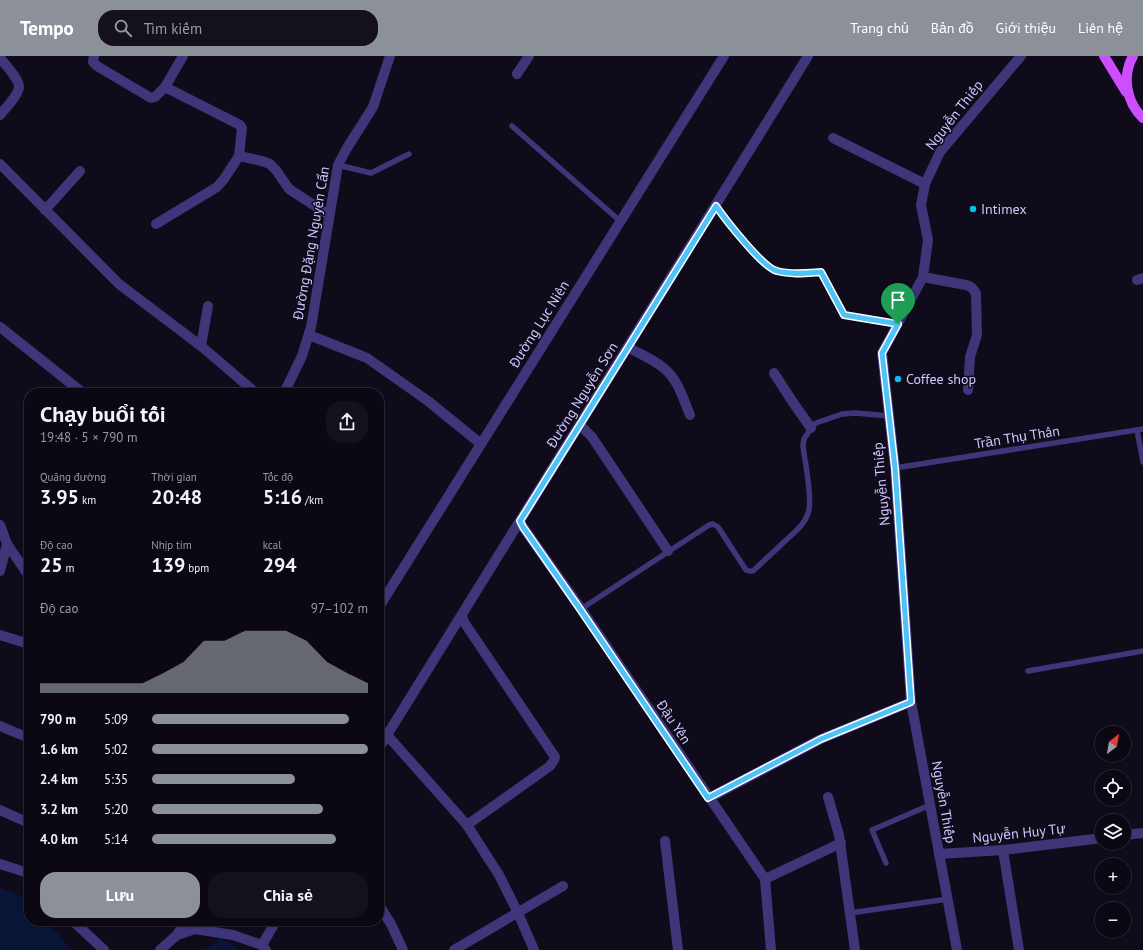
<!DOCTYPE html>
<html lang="vi">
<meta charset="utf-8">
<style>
body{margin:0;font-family:"PT Sans",sans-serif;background:#14111d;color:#f1f3f6;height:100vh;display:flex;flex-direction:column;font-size:15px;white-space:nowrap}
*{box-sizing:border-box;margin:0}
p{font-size:13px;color:#9a9aa0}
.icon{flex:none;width:22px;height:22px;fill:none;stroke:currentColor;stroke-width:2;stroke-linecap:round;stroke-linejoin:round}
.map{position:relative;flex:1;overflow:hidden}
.details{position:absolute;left:24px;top:332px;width:360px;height:538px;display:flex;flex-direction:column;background:#0b0814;border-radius:16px;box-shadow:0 1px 3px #0004,0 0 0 1px #2b2934}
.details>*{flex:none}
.needle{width:26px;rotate:31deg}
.buttons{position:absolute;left:1095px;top:670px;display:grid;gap:8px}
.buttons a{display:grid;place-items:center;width:36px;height:36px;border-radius:50%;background:#0b0814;box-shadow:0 1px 3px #0004,0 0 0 1px #2b2934;font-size:20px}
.pin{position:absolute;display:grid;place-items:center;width:34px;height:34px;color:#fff;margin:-41px -17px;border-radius:50% 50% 50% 0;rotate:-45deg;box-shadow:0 0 4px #0007}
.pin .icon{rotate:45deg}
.round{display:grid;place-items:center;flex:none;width:42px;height:42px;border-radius:16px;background:#14111d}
.head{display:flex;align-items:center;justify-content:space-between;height:68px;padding:0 16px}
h1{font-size:22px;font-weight:600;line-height:30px}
.figures{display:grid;grid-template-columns:repeat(3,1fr);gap:6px;height:68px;padding:4px 16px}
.figures div{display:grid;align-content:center}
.figures b{font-size:20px;font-weight:600}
.figures small{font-size:11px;font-weight:400}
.figures p{font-size:11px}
.chart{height:112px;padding:8px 16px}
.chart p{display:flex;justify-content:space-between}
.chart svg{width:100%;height:72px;margin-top:4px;fill:#8c9099;opacity:.7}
.primary-button{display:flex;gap:8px;margin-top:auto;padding:8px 16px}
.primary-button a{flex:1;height:46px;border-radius:16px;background:#8c9099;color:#fff;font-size:16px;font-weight:600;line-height:46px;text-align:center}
.primary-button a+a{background:#14111d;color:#f1f3f6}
ul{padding:0 16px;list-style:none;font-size:13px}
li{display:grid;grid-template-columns:64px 48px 1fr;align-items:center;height:30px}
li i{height:10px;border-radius:5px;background:#8c9099}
header{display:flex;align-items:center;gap:24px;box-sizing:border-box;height:56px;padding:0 20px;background:#8c9099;color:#fff}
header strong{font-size:19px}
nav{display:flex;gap:22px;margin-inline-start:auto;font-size:14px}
.search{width:280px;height:36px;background:#14111d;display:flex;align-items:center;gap:10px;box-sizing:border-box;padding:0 14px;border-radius:16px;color:#9a9aa0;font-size:15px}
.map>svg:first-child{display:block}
</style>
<header>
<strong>Tempo</strong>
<div class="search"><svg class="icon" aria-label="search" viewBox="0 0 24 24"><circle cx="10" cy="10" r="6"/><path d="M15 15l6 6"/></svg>Tìm kiếm</div>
<nav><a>Trang chủ</a><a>Bản đồ</a><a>Giới thiệu</a><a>Liên hệ</a></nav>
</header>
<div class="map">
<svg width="1143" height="894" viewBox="0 0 1143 894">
<rect width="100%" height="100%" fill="#0f0b1b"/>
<g fill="#081537">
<polygon points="0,832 28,843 29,845 29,865 48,865 66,889 72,894 0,894"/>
<polygon points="220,882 241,894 199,894 213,889"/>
</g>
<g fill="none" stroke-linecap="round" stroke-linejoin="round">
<g stroke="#3f367a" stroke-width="5.5">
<polyline points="512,70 620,165"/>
<polyline points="338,109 371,117 409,98"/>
<path d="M 715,149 C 725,163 764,212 777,215 C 791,218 807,217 821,216 L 844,259 L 898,268"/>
<polyline points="1137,374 1143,406"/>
<polyline points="895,412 1143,373"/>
<path d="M 581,553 L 709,469 L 713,468 L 718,471 L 746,514 L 749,515 L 753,515 L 797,474 C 803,468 808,461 809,453 C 812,437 805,407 803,390 L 804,383 L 811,372 L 816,367 L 842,358 L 856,357 L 889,360"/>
<polyline points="1028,615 1143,595"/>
<polyline points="886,807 872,774 930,749"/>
<polyline points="850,857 948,843"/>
</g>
<g stroke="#3f367a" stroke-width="10">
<polyline points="94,0 93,6 97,10 151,42 155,41 165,31 240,69 242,72 239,100 224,123 217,131 156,168"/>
<path d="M 0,2 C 5,8 19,23 19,31 C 19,38 5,53 0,59"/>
<polyline points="517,18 529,0"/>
<polyline points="165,31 183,0"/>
<polyline points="833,82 925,128"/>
<polyline points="239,100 262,105 270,108 276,114 289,133 329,159"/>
<polyline points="0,108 119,228 201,290 256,337"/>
<polyline points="45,154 80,115"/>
<path d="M 923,221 L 966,229 C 971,230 974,233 976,238 L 977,279 L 970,301 L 968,334"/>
<polyline points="1137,224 1143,222"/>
<polyline points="0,271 83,337"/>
<polyline points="309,279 367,302 428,345 481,388"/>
<polyline points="201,290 208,250"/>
<path d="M 628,291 C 641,299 658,305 668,316 C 679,327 684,345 690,359"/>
<polyline points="774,317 792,345 811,372"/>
<polyline points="284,337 302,300 311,271 338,109 347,92 373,51 390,0"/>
<polyline points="578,372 582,371 592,381 668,495"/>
<polyline points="520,465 523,471 581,553 765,823 771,894"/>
<polyline points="0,469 7,488 29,520"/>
<polyline points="0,515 7,488"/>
<polyline points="379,551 724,0"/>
<polyline points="462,559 464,566 555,701 554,704 550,710 467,769"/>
<polyline points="0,579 29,588"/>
<polyline points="0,670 29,682"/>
<polyline points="387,679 467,769 499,819 518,857 534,894"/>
<polyline points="379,692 808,0"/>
<polyline points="828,741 839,779 855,894"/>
<polyline points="709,742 821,683 911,646"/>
<polyline points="0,754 29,767"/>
<polyline points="1124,779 1143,777"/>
<polyline points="665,785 678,894"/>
<polyline points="1003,794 1019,894"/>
<polyline points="939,798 1003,794 1102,782"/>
<polyline points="0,808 25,816 29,820"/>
<polyline points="765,823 841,787"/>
<polyline points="379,849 391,868 403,894"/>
<polyline points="73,865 104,894"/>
<polyline points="177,879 185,865"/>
<polyline points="262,889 276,865"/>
<polyline points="160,894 177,879 195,873 233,879 262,889 266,894"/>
<polyline points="454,894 563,830"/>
<polyline points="957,894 911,646 895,412 882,297 923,221 928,184 921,149 925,128 940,96 1021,0"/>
</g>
<g stroke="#cd4efe" stroke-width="10">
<polyline points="1104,0 1126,36"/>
<path d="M 1133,0 C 1122,20 1126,46 1143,62"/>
</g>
</g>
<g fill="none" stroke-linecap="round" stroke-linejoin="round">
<g stroke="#fff" stroke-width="8">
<path id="route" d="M 716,150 C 725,163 763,212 777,215 C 791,219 807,217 821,216 L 844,259 L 898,268 L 882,297 L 895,412 L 911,646 L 821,683 L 708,742 L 580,553 L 523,471 L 520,465 Z"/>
</g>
<use href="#route" stroke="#4fc3f7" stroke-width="5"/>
</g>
<g fill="#02c1ef" stroke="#0f0b1b" stroke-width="1.5">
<circle cx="973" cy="153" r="4"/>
<circle cx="898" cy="323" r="4"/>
</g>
<g text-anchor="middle" stroke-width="3" stroke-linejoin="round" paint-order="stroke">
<g font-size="14" fill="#d2c6ff" stroke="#0f0b1b">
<text transform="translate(954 59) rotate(-52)" y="5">Nguyễn Thiếp</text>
<text transform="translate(311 187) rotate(-80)" y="5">Đường Đặng Nguyên Cẩn</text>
<text transform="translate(539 268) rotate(-58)" y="5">Đường Lục Niên</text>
<text transform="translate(582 339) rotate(-58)" y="5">Đường Nguyễn Sơn</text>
<text transform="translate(1017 381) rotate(-9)" y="5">Trần Thụ Thân</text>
<text transform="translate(881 428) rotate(-95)" y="5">Nguyễn Thiếp</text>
<text transform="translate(674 666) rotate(56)" y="5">Đậu Yên</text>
<text transform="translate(944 746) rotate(80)" y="5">Nguyễn Thiếp</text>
<text transform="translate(1019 777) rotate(-6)" y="5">Nguyễn Huy Tự</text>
</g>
<g font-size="14" fill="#d2c6ff" stroke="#0f0b1b" text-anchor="start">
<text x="981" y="158">Intimex</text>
<text x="906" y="328">Coffee shop</text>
</g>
</g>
</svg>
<div class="buttons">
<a><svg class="needle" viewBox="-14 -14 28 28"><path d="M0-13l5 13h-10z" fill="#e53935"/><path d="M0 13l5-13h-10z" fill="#9a9aa0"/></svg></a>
<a><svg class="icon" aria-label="locate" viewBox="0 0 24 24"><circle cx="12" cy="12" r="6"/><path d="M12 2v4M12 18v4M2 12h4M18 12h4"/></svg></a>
<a><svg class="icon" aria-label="layers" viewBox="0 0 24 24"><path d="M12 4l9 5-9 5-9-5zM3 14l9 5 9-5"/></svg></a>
<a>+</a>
<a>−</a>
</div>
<div class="pin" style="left:898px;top:268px;background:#1e9e55"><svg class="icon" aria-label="arrive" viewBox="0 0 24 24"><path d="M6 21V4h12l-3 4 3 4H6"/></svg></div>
<section class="details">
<div class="head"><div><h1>Chạy buổi tối</h1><p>19:48 · 5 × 790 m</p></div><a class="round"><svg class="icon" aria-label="share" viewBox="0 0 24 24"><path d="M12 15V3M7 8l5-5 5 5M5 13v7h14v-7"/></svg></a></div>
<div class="figures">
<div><p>Quãng đường</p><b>3.95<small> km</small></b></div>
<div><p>Thời gian</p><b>20:48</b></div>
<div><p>Tốc độ</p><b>5:16<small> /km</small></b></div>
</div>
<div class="figures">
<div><p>Độ cao</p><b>25<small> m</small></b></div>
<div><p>Nhịp tim</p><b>139<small> bpm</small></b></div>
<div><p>kcal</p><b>294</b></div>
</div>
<div class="chart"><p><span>Độ cao</span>97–102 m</p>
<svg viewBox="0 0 160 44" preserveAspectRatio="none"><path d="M0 44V38L10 38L20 38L30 38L40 38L50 38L60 32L70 25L80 12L90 12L100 6L110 6L120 6L130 12L140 25L150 32L160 38V44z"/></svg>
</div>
<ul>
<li><b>790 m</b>5:09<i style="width:91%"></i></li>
<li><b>1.6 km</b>5:02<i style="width:100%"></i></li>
<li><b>2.4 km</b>5:35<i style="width:66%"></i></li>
<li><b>3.2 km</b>5:20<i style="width:79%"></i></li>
<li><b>4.0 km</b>5:14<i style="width:85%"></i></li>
</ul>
<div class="primary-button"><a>Lưu</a><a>Chia sẻ</a></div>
</section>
</div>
